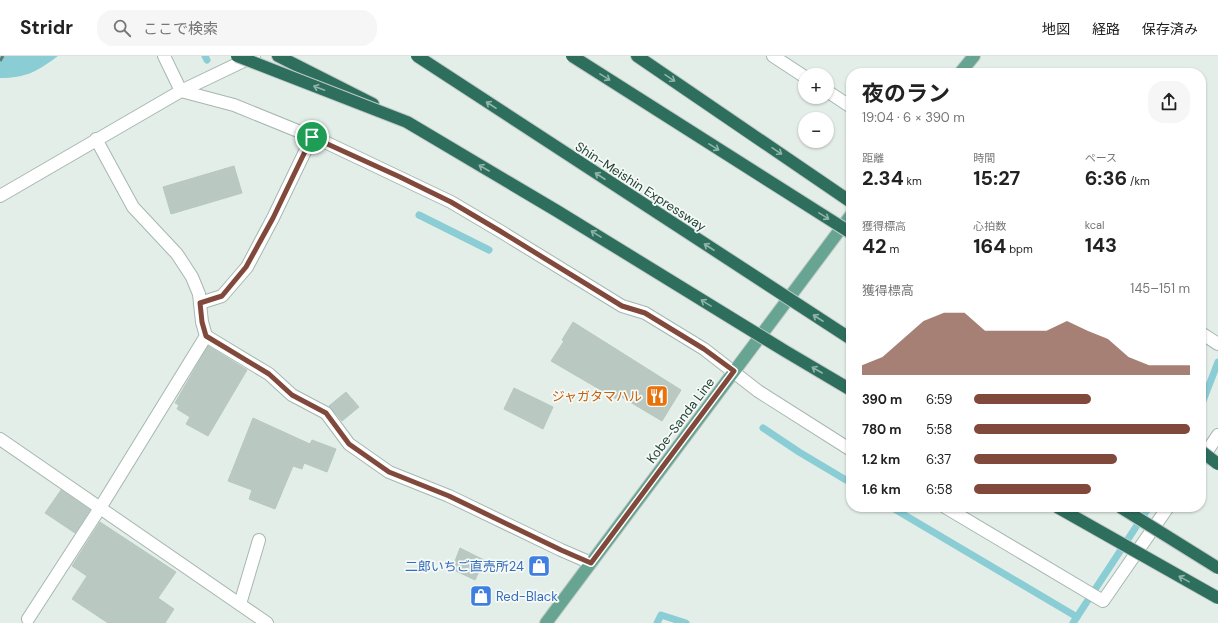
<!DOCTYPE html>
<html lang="ja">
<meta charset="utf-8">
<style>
body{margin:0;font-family:"DM Sans","Noto Sans JP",sans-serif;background:#f6f6f6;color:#222;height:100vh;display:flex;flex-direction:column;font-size:15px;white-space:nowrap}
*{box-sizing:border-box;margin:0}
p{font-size:13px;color:#767676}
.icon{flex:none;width:22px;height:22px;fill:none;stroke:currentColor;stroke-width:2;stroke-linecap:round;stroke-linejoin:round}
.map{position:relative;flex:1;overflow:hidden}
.panel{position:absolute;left:846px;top:12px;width:360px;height:444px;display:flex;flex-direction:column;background:#fff;border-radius:16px;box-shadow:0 1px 3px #0004}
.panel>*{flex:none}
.buttons{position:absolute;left:798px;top:12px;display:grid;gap:8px}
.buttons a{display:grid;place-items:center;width:36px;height:36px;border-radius:50%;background:#fff;box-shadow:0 1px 3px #0004;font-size:20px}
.pin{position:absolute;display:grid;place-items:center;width:34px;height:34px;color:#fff;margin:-17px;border:2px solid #fff;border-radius:50%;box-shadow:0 1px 4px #0007}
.round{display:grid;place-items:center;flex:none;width:42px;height:42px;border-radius:16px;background:#f6f6f6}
.headline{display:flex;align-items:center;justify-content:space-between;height:68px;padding:0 16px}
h1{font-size:22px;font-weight:700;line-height:30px}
.figures{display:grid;grid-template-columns:repeat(3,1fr);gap:6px;height:68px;padding:4px 16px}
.figures div{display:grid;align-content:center}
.figures b{font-size:20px;font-weight:700}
.figures small{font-size:11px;font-weight:400}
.figures p{font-size:11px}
.chart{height:112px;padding:8px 16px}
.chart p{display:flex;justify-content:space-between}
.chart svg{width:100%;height:72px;margin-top:4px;fill:#81493b;opacity:.7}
ul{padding:0 16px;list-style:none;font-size:13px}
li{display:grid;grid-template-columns:64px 48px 1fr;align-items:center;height:30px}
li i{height:10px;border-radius:5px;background:#81493b}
header{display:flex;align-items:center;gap:24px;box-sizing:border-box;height:56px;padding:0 20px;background:#fff;border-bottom:1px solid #e0e0e0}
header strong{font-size:19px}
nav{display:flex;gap:22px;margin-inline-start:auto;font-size:14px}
.search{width:280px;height:36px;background:#f6f6f6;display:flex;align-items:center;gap:10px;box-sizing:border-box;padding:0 14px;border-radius:16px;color:#767676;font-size:15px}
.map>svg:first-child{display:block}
</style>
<header>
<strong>Stridr</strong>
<div class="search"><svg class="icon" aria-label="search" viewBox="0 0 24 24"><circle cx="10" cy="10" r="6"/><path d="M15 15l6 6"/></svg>ここで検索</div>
<nav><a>地図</a><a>経路</a><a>保存済み</a></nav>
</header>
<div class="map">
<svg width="1218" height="567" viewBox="0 0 1218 567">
<rect width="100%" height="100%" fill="#e4eee9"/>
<path fill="#8bcdd4" d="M 0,0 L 58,0 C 38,15 26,22 0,22 Z"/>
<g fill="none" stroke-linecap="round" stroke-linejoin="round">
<g stroke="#8bcdd4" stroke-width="7">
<polyline points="205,0 207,4"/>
<polyline points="419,159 489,194"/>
<polyline points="1201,350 1218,306"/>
<polyline points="763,372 799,396 851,427"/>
<polyline points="891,451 1077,561"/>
<polyline points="657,567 661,559 686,567"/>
<polyline points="1073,567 1149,451"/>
</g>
</g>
<g fill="#b9c9c2" stroke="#b6c8c0">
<polygon points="234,110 242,137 171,158 163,131"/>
<polygon points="573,266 681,334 662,365 620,340 618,344 551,305 564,285 562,284"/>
<polygon points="208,290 247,314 208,380 186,368 190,361 177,353 179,349 175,347"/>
<polygon points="514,332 553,351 543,373 504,353"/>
<polygon points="346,336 359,351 342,365 329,350"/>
<polygon points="253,362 310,388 312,384 336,393 327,416 304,407 302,413 293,410 275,453 249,443 252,434 228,425"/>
<polygon points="61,434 90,454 75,477 45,457"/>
<polygon points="100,466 176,516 158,542 174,553 165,567 108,567 72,543 87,520 72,510"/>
<polygon points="460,492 484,504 475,524 452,513"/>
</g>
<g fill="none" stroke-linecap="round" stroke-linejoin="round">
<g stroke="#a6b7b0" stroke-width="14">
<g id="service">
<polyline points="200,247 222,240 247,211 273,162 312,81"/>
<polyline points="240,548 259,484"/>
</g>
</g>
<g stroke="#a6b7b0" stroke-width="14">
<g id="minor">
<polyline points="164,0 181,35 234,49 325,86 451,146 500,175 622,250 645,257 704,293 758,335 851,394"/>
<polyline points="773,0 805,21"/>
<polyline points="827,35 851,51"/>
<polyline points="0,140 181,35 254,0"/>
<polyline points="1201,277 1218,288"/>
<polyline points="206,280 269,318 292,339 326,357 349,388 389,416 449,440 561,494 591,507"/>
<polyline points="0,383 267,567"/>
<polyline points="1201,404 1218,379"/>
<polyline points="945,451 1103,545 1168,451"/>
<polyline points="28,563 100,452 206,280 202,266 199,238 192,221 177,198 133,151 96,83"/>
</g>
</g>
<g stroke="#c1cac7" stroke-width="14">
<g id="primary">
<polyline points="960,17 974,0"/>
<polyline points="546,567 851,159"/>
</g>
</g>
<g stroke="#c1cac7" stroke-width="14">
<g id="motorway">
<polyline points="278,0 373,48"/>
<polyline points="637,0 851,146"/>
</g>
</g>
<use href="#service" stroke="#fff" stroke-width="12"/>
<use href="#minor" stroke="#fff" stroke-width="12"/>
<use href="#primary" stroke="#67a592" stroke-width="12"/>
<use href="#motorway" stroke="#2d6e5d" stroke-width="12"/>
<polyline stroke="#5d7c72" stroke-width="3" stroke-dasharray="8 4" stroke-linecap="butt" points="0,5 3,0"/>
<g stroke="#c1cac7" stroke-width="14" stroke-linecap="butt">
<g id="motorway-bridge">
<polyline points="237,0 407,66 557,155 785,295 851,334"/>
<polyline points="417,0 851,283"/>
<polyline points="572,0 851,177"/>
<polyline points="1201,395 1218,408"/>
<polyline points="1057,451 1218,542"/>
<polyline points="1120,451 1218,512"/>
</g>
</g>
<use href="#motorway-bridge" stroke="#2d6e5d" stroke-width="12"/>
</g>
<defs><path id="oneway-shaft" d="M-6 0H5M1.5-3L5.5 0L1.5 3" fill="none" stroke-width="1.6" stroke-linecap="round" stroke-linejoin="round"/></defs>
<g stroke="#91b4aa">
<use href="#oneway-shaft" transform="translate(605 21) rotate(32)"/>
<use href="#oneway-shaft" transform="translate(670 22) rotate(34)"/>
<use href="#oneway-shaft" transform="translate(319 32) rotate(-159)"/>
<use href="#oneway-shaft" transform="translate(491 49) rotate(-147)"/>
<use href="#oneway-shaft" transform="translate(714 91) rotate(32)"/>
<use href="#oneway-shaft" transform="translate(777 95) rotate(34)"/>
<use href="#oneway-shaft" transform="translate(484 112) rotate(-150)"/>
<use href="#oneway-shaft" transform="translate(600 120) rotate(-147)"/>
<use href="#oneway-shaft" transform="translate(824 160) rotate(32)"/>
<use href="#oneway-shaft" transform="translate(596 178) rotate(-148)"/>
<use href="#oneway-shaft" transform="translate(709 191) rotate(-147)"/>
<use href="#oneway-shaft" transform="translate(706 247) rotate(-148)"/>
<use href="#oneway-shaft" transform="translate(818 262) rotate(-147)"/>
<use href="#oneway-shaft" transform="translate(817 314) rotate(-150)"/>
<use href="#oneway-shaft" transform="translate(1184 523) rotate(-151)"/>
</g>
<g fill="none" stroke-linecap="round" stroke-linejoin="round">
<g stroke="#fff" stroke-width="8">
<polygon id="route" points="312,81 400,121 451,146 500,175 622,250 645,257 704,293 734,315 591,507 561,494 449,440 389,416 349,388 326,357 292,339 269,318 206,280 202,266 200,247 222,240 246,211 273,162"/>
</g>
<use href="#route" stroke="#81493b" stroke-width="5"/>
</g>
<defs>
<g id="restaurant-square" transform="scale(1.15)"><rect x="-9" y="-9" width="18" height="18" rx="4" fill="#e8710a" stroke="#f5faf7"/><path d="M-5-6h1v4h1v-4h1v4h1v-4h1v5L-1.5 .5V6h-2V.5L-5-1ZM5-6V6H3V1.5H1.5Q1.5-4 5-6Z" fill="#fff"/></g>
<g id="shop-square" transform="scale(1.15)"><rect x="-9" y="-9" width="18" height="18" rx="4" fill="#3f7fe0" stroke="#f5faf7"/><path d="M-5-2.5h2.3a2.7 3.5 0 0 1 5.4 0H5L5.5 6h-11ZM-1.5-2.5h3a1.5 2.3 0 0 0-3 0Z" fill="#fff"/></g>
</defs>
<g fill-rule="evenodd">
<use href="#restaurant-square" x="657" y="340"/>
<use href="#shop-square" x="539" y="510"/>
<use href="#shop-square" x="481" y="540"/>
</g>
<g text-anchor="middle" stroke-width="3.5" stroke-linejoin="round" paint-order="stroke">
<g font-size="13" fill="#234137" stroke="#f5faf7">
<text transform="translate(641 130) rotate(33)" y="5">Shin-Meishin Expressway</text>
<text transform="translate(680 364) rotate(-53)" y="5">Kobe-Sanda Line</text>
</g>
<g font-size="13" fill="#c56008" stroke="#f5faf7" text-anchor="end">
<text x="642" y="345">ジャガタマハル</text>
</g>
<g font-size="13" fill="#366cbe" stroke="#f5faf7" text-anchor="end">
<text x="524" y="515">二郎いちご直売所24</text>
<text x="496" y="545" text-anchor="start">Red-Black</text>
</g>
</g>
</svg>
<div class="buttons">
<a>+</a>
<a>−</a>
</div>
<div class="pin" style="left:312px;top:81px;background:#1e9e55"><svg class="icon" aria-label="arrive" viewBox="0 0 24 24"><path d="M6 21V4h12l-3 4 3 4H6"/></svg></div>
<section class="panel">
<div class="headline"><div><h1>夜のラン</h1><p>19:04 · 6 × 390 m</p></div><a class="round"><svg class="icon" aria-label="share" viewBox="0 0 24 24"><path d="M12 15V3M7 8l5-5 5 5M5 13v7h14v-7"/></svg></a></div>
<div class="figures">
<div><p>距離</p><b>2.34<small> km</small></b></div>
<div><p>時間</p><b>15:27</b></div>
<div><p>ペース</p><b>6:36<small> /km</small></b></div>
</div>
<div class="figures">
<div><p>獲得標高</p><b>42<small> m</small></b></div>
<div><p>心拍数</p><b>164<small> bpm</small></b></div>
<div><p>kcal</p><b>143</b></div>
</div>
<div class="chart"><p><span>獲得標高</span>145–151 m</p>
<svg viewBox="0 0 160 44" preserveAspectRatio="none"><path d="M0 44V38L10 33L20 22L30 11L40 6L50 6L60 17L70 17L80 17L90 17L100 11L110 17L120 22L130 33L140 38L150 38L160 38V44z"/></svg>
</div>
<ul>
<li><b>390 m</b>6:59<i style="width:54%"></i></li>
<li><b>780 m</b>5:58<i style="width:100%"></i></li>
<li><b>1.2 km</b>6:37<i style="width:66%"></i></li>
<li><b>1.6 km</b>6:58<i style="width:54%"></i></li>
</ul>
</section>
</div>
